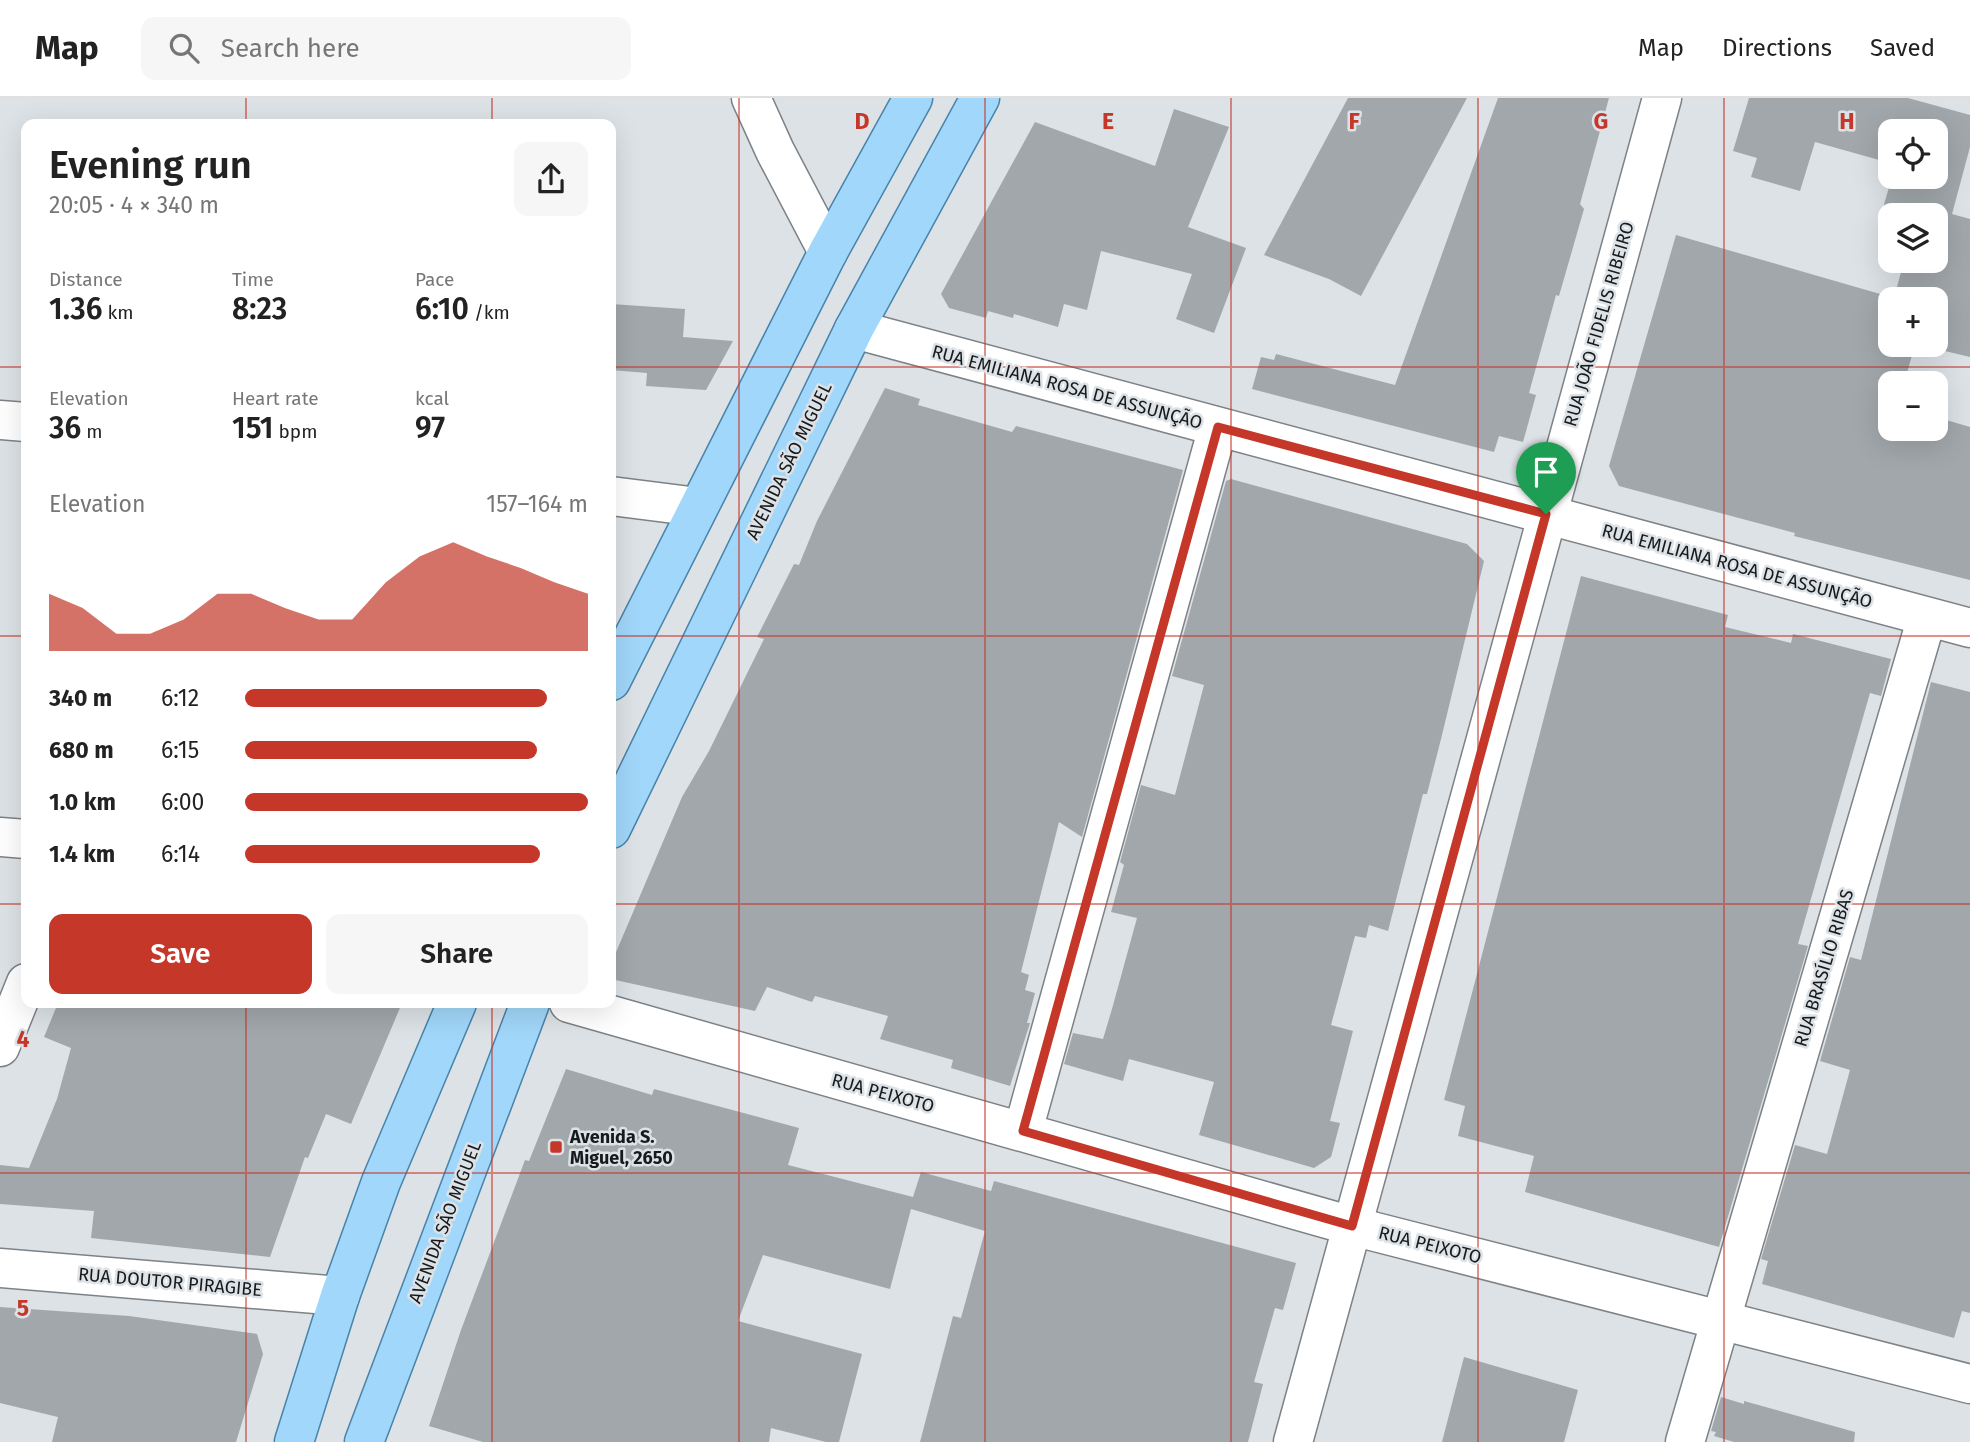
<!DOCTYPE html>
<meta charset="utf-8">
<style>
body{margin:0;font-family:"Fira Sans",sans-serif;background:#f6f6f6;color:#222;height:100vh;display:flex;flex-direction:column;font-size:26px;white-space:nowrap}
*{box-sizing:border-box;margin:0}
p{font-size:23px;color:#767676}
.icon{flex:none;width:38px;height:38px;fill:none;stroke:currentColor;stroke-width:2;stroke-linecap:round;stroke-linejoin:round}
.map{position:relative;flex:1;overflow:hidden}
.side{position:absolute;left:21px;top:21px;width:595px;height:889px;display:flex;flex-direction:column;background:#fff;border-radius:14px;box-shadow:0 7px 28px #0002}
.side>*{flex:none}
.controls{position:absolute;left:1878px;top:21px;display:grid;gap:14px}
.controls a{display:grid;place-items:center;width:70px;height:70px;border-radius:14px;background:#fff;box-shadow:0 7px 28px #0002;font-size:35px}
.pin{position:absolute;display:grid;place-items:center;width:60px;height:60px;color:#fff;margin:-72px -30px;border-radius:50% 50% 50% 0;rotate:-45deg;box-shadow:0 0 7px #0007}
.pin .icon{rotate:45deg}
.round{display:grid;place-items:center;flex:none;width:74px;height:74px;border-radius:14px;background:#f6f6f6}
.summary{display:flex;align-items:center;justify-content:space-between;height:119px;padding:0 28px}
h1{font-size:38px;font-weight:600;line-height:52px}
.stats{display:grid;grid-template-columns:repeat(3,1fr);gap:10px;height:119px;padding:7px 28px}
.stats div{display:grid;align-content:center}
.stats b{font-size:30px;font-weight:600}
.stats small{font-size:19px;font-weight:400}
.stats p{font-size:19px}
.chart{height:196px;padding:14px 28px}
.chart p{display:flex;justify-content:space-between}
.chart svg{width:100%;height:126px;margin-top:7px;fill:#c43729;opacity:.7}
.primary-button{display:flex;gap:14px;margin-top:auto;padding:14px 28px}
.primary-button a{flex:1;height:80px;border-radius:14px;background:#c43729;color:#fff;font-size:28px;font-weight:600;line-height:80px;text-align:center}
.primary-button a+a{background:#f6f6f6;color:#222}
ul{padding:0 28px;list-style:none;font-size:23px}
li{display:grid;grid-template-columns:112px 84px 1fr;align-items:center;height:52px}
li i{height:18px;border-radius:9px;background:#c43729}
header{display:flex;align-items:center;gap:42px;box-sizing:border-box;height:98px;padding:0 35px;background:#fff;border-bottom:2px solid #e0e0e0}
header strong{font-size:33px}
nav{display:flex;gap:38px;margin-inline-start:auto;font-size:24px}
.search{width:490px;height:63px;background:#f6f6f6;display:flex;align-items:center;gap:18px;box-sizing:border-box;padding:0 24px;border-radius:14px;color:#767676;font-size:26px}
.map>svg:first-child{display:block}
</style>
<header>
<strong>Map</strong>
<div class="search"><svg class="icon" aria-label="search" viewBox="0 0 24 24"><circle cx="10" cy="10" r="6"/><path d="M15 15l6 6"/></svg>Search here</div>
<nav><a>Map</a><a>Directions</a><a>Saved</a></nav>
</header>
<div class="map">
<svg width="1970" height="1344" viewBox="0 0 1970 1344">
<rect width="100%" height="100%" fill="#dce2e6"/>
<g fill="#a1a7ab">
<polygon points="1348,0 1467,0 1361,198 1329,181 1264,157"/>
<polygon points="1498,0 1609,0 1580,106 1584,111 1559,198 1556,197 1529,295 1536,297 1523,344 1499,338 1494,354 1252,291 1261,259 1274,262 1276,256 1395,287"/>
<polygon points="1749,0 1908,0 1970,17 1970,49 1952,116 1970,121 1970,259 1920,247 1936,247 1936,201 1890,201 1890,247 1915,247 1904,285 1890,285 1890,331 1936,331 1936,319 1970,329 1970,482 1794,438 1795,435 1619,388 1609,368 1676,137 1894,200 1904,163 1936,163 1936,117 1890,117 1890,131 1878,127 1892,79 1936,79 1936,33 1890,33 1890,65 1815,44 1800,93 1751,79 1757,60 1733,53"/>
<polygon points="1174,11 1229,29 1188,129 1246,150 1214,235 1176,221 1192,176 1101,153 1087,212 1064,206 1058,229 1014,216 1013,220 988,213 986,220 949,210 941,196 1035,24 1155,68"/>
<polygon points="611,206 685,211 683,239 733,243 706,292 646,288 647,275 611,272"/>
<polygon points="885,290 920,301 918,307 1012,334 1016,328 1183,372 1082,739 1059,724 1021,874 1029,877 1025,892 1035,895 1027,925 1030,925 1010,988 951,970 953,962 880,941 888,918 815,898 812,904 767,889 755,913 611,881 611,866 682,699 709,653 764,541 757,539 794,466 799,467 817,423"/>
<polygon points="1231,381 1467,446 1484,463 1442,637 1427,696 1423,696 1388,833 1369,827 1366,840 1355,838 1331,927 1353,933 1330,1023 1340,1025 1331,1059 1314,1070 1199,1037 1214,984 1129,961 1123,983 1064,966 1073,935 1103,941 1112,911 1137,820 1111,814 1124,767 1120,764 1141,687 1175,697 1204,587 1172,578 1226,383"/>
<polygon points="1581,478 1728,517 1725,529 1791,545 1793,536 1891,561 1881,598 1870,595 1798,846 1808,848 1719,1149 1525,1094 1534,1058 1458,1038 1465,1008 1444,1002"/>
<polygon points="1931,584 1970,594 1970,1215 1962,1213 1954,1240 1762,1186 1768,1163 1761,1161 1795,1047 1827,1056 1850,972 1820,963 1850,859 1861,862"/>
<polygon points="58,905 402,905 351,1026 326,1016 308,1060 305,1059 270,1159 91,1140 94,1113 0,1106 0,1067 29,1070 57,1001 71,950 44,939"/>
<polygon points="566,971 652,997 654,991 799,1030 788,1067 913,1099 921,1074 991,1093 994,1083 1296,1165 1283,1212 1275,1210 1254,1284 1263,1286 1248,1344 920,1344 953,1218 961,1220 985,1133 911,1111 890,1191 763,1157 738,1223 862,1256 839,1344 826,1344 771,1330 769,1344 483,1344 429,1328 461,1232 525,1062 529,1063"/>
<polygon points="0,1209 129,1218 257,1236 263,1256 236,1344 52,1344 58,1319 0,1305"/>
<polygon points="1464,1259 1578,1292 1564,1344 1442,1344"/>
<polygon points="1721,1299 1744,1306 1744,1303 1855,1334 1854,1344 1734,1344 1714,1338 1716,1334 1711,1333"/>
</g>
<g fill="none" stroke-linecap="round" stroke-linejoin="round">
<g stroke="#7d8286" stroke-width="41">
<g id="minor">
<polyline points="751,0 775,53 828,154"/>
<polyline points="854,231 1970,530"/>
<polyline points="0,322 26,324"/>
<polyline points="611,398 698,409"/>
<polyline points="0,739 26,741"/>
<polyline points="569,905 1352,1128 1970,1286"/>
<polyline points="0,949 26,885"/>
<polyline points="1023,1033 1218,329"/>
<polyline points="0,1170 340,1198"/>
<polyline points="1293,1344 1662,0"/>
<polyline points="1685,1344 1927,519"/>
</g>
</g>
<g stroke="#4883a9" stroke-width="41">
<g id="major">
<polyline points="611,583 828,154 913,0"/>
<polyline points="611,731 854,231 980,0"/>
<polyline points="294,1344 340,1198 381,1084 457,905"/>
<polyline points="364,1344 530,905"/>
</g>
</g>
<use href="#minor" stroke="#fff" stroke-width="38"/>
<use href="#major" stroke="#a1d7fa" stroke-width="38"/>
</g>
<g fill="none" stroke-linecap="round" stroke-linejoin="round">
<g stroke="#fff" stroke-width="14">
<polygon id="route" points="1218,329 1546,416 1352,1128 1023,1033"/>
</g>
<use href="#route" stroke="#c43729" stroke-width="9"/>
</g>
<path fill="none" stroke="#c43729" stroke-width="2" stroke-opacity="0.55" d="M 246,0 L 246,26M 492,0 L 492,26M 739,0 L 739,1344M 985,0 L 985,1344M 1231,0 L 1231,1344M 1478,0 L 1478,1344M 1724,0 L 1724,1344M 0,269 L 26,269M 611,269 L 1970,269M 0,538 L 26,538M 611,538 L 1970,538M 0,806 L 26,806M 611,806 L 1970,806M 246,905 L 246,1344M 492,905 L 492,1344M 0,1075 L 1970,1075"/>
<rect fill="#c43729" stroke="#dce2e6" stroke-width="2.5" x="549" y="1042" width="14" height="14" rx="3.5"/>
<g text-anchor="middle" stroke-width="5" stroke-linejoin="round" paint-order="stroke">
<g font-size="18" fill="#17191b" stroke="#dce2e6">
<text transform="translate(1599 226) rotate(-74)" y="6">RUA JOÃO FIDELIS RIBEIRO</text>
<text transform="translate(1067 289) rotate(15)" y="6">RUA EMILIANA ROSA DE ASSUNÇÃO</text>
<text transform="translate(789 363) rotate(-64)" y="6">AVENIDA SÃO MIGUEL</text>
<text transform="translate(1737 468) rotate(15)" y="6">RUA EMILIANA ROSA DE ASSUNÇÃO</text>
<text transform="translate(1824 870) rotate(-73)" y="6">RUA BRASÍLIO RIBAS</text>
<text transform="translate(883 995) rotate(15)" y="6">RUA PEIXOTO</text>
<text transform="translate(445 1124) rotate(-69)" y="6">AVENIDA SÃO MIGUEL</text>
<text transform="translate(1430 1147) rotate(14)" y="6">RUA PEIXOTO</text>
<text transform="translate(170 1184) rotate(5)" y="6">RUA DOUTOR PIRAGIBE</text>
</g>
<g font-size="18" font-weight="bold" fill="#17191b" stroke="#dce2e6" text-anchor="start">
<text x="570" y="1045">Avenida S.<tspan x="570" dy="21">Miguel, 2650</tspan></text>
</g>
</g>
<g font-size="23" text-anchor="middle" font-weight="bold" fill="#c43729" stroke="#dce2e6" stroke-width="5" stroke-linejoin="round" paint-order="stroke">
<text x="862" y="31">D</text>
<text x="1108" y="31">E</text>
<text x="1354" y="31">F</text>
<text x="1601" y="31">G</text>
<text x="1847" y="31">H</text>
<text x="23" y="949">4</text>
<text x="23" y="1218">5</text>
</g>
</svg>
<div class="controls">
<a><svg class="icon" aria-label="locate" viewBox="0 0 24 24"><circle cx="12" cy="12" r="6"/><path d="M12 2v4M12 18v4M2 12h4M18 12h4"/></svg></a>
<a><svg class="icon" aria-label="layers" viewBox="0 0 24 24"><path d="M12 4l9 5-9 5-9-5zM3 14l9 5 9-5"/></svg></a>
<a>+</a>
<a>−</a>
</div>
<div class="pin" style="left:1546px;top:416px;background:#1e9e55"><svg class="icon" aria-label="arrive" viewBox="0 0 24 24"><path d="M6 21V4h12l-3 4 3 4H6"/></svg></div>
<section class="side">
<div class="summary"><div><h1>Evening run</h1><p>20:05 · 4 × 340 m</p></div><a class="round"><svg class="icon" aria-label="share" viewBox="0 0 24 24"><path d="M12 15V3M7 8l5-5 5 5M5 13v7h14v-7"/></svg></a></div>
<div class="stats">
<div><p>Distance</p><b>1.36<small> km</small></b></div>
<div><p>Time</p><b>8:23</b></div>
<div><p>Pace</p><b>6:10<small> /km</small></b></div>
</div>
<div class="stats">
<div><p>Elevation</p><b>36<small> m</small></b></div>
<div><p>Heart rate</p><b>151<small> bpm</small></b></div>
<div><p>kcal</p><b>97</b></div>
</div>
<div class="chart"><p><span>Elevation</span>157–164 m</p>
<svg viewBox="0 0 160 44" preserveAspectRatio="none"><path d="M0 44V24L10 29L20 38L30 38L40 33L50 24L60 24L70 29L80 33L90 33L100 20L110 11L120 6L130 11L140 15L150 20L160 24V44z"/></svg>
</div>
<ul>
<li><b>340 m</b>6:12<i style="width:88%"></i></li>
<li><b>680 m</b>6:15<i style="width:85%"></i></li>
<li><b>1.0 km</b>6:00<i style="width:100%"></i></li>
<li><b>1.4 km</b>6:14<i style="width:86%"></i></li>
</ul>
<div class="primary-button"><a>Save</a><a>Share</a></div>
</section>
</div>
